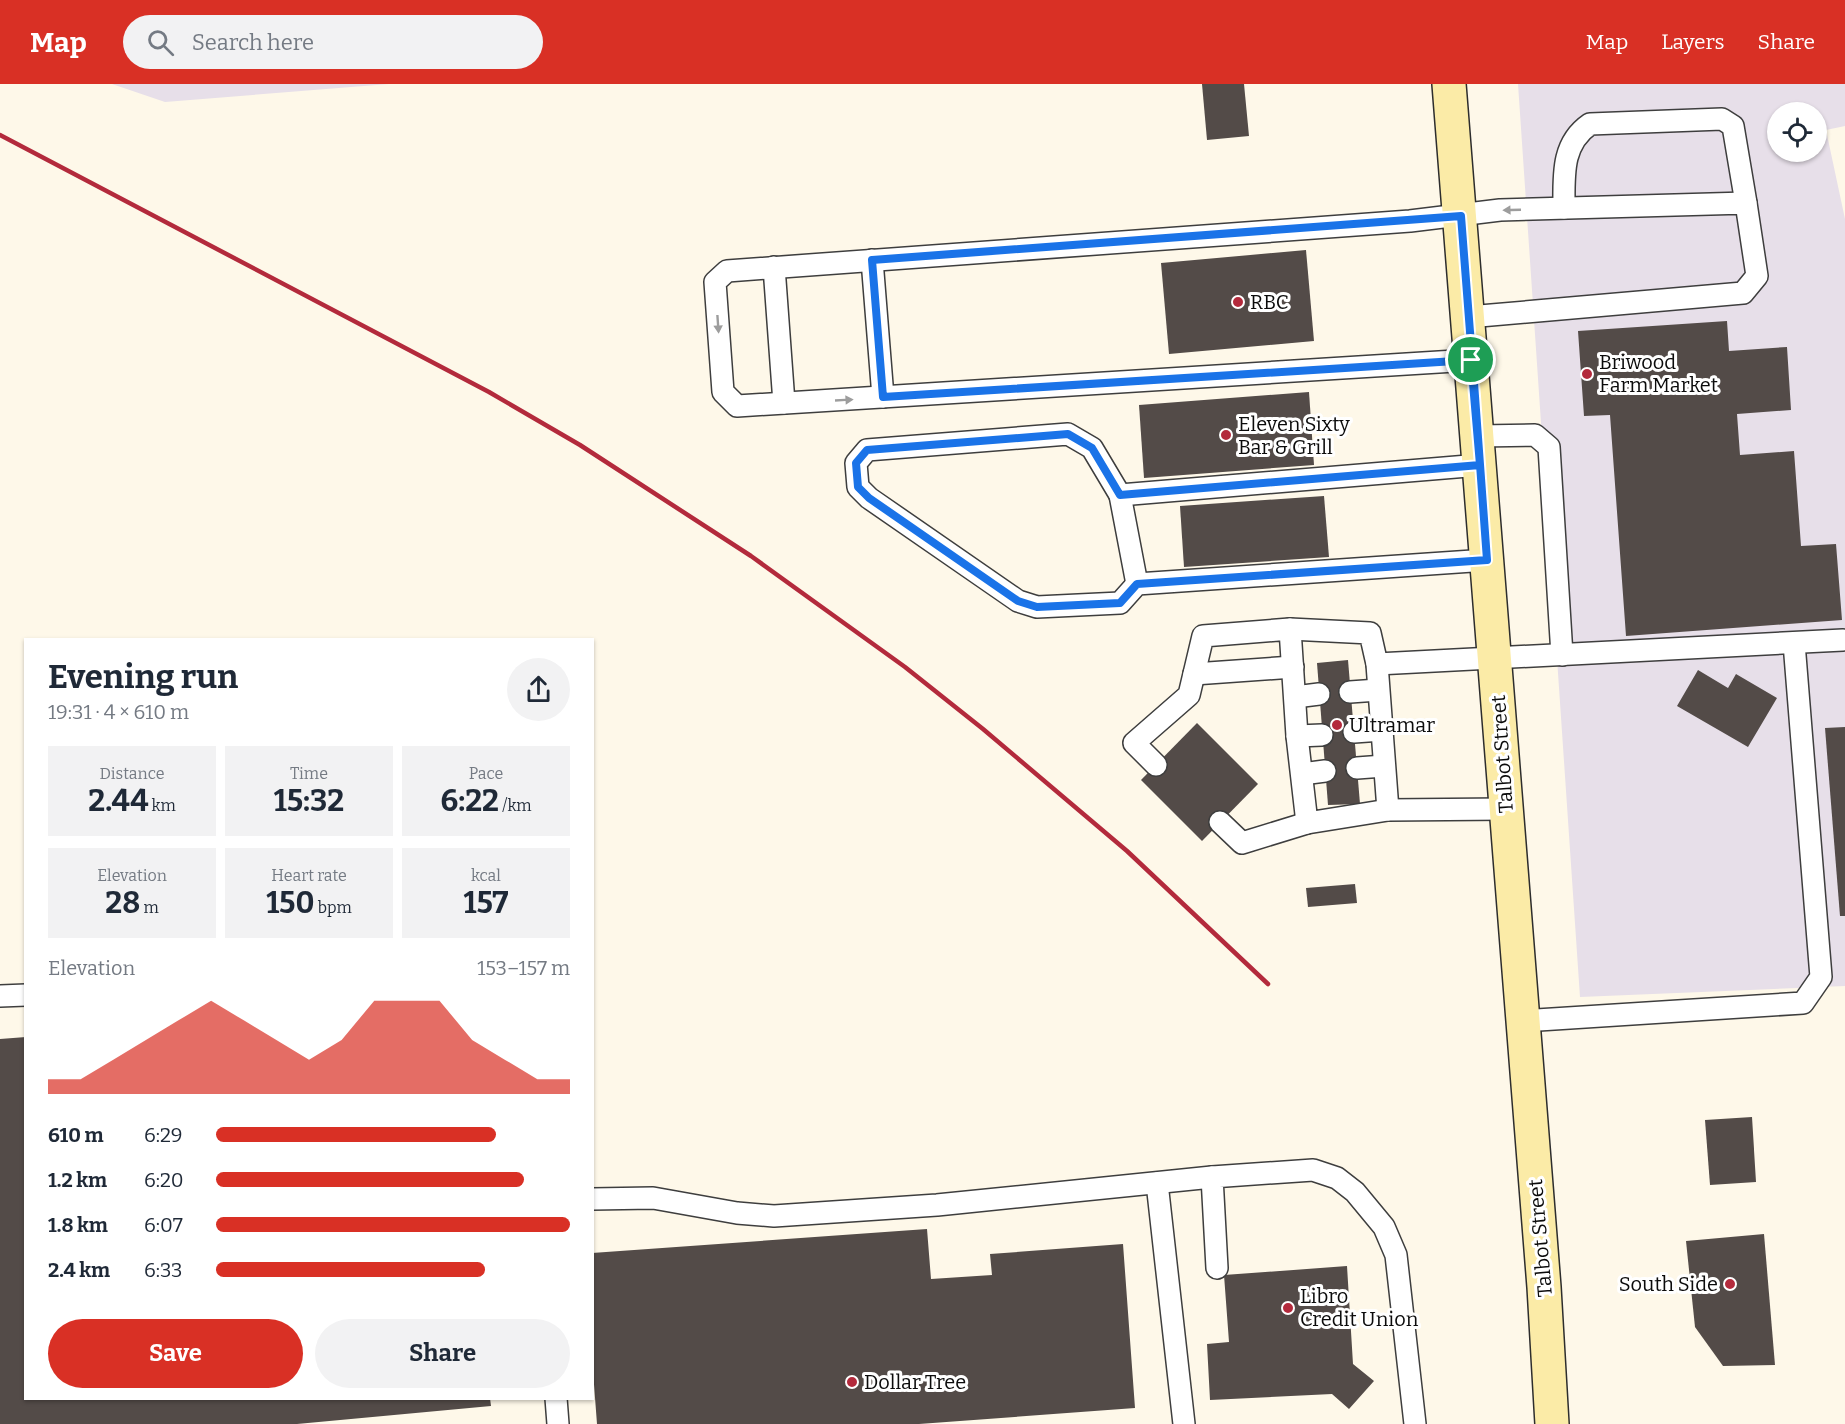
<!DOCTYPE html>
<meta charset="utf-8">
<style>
body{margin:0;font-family:Bitter,serif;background:#f2f2f3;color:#1f2937;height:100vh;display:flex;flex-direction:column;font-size:22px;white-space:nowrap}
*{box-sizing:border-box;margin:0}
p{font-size:20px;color:#747a83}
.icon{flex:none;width:33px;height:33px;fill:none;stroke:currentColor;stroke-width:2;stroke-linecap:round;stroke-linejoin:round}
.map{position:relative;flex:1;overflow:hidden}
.side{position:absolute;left:24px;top:554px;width:570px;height:762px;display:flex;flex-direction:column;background:#fff;border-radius:0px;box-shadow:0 2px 4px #0004}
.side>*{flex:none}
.tools{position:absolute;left:1767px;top:18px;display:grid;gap:12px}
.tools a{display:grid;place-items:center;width:60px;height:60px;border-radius:50%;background:#fff;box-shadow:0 2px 4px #0004;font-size:30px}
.pin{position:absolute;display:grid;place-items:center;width:51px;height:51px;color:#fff;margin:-26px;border:3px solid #fff;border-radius:50%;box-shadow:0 2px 6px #0007}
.round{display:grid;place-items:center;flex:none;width:63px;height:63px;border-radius:32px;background:#f2f2f3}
.summary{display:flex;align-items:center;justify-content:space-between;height:102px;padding:0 24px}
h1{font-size:33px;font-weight:700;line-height:45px}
.figures{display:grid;grid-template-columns:repeat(3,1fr);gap:9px;height:102px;padding:6px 24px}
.figures div{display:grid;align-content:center;border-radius:0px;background:#f2f2f3;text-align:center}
.figures b{font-size:30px;font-weight:700}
.figures small{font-size:16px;font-weight:400}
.figures p{font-size:16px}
.chart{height:168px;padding:12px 24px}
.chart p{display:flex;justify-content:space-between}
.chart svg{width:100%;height:108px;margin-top:6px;fill:#d93025;opacity:.7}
.button{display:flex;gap:12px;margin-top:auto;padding:12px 24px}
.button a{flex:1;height:69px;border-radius:36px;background:#d93025;color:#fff;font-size:24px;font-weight:700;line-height:69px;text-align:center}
.button a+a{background:#f2f2f3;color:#1f2937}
ul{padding:0 24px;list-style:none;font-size:20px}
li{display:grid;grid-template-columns:96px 72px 1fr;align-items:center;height:45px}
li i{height:15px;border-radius:8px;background:#d93025}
header{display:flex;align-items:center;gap:36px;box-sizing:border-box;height:84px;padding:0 30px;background:#d93025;color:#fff}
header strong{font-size:28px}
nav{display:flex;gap:33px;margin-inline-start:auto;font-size:21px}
.search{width:420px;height:54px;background:#f2f2f3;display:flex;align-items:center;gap:15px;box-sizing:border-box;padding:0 21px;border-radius:33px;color:#747a83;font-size:22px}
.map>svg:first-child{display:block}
</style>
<header>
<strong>Map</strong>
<div class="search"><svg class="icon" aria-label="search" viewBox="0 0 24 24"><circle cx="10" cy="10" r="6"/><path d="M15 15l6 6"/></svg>Search here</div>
<nav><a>Map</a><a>Layers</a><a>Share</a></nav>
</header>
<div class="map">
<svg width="1845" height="1340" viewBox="0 0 1845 1340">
<rect width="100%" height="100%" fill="#fef8e9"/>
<g fill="#e7dfe9" fill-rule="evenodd">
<polygon points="112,0 389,0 165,18"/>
<path d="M 1518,0 L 1845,0 L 1845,42 L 1826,46 L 1845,135 L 1845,902 L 1580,913 ZM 1778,28 L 1816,28 L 1816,68 L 1778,68 Z"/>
</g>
<g fill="#534b48">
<polygon points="1202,0 1244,0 1249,52 1207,56"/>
<polygon points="1306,166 1314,257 1169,270 1161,179"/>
<polygon points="1727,237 1729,267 1787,263 1791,326 1737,330 1740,371 1794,367 1801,462 1836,460 1842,536 1626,552 1610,331 1584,332 1578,247"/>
<polygon points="1309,308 1314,381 1144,394 1139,321"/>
<polygon points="1324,412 1329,473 1184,483 1180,422"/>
<polygon points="1348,576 1360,720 1328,721 1317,579"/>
<polygon points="1698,586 1728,604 1736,590 1777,614 1748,663 1677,622"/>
<polygon points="1197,639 1258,700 1202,757 1141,696"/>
<polygon points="1845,643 1845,832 1840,832 1825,644"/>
<polygon points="1355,800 1357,819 1308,823 1306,804"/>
<polygon points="26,953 26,1314 490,1314 491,1322 297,1340 0,1340 0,955"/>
<polygon points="1752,1033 1756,1098 1710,1101 1705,1036"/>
<polygon points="927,1145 931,1195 992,1191 990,1170 1123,1160 1135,1324 919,1340 597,1340 592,1274 592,1169"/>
<polygon points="1764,1150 1775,1281 1723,1282 1695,1243 1686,1157"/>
<polygon points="1347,1182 1353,1280 1374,1297 1349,1325 1332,1310 1210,1316 1207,1260 1229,1258 1224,1191"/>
</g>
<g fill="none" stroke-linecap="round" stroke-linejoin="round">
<g stroke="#3e3e3e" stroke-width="24">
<g id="lane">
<path d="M 1564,124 C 1564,92 1561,60 1590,40 L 1722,35 L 1733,42 L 1746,119"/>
<polyline points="872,176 883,313"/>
<polyline points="774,183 784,319"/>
<polyline points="1468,233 1743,209 1757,192 1746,119 1500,126 1410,137 727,187 715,198 723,308 737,322 1471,276"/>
<polyline points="1478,352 1535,351 1549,363 1562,571"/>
<polyline points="1480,381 1120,411 1092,364 1068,350 867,366 856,379 858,403 869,414 1018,517 1037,523 1120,519 1137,500 1487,476"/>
<polyline points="1120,411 1137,500"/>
<polyline points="1290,545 1370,549 1377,580 1388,726"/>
<polyline points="1377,580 1843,556"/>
<polyline points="1194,590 1293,583"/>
<polyline points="1350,608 1378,606"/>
<polyline points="1295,613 1319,610"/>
<polyline points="1354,648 1382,646"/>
<polyline points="1297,652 1322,651"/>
<polyline points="1156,681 1134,659 1189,611 1203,552 1290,545 1297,652 1307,739 1388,726 1506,725"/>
<polyline points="1357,684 1384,682"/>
<polyline points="1302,690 1325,687"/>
<polyline points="1220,738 1242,759 1307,739"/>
<polyline points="0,912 26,911"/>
<polyline points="1522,937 1803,919 1821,893 1794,559"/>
<polyline points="1157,1099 1184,1340"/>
<polyline points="592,1115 653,1114 737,1129 774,1132 937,1121 1212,1093"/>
<polyline points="1217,1184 1212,1093 1313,1086 1337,1094 1355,1108 1384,1143 1396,1171 1415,1340"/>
<polyline points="556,1314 558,1340"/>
</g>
</g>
<g stroke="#2d2d2d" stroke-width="36">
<polyline id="secondary" points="1449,0 1544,1203 1552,1340"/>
</g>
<use href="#lane" stroke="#fff" stroke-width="21"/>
<use href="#secondary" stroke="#fbeba7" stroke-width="33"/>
<polyline stroke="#b32a3c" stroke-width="4.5" points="0,51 489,308 580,361 751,472 905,583 983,645 1127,767 1268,900"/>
</g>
<defs><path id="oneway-solid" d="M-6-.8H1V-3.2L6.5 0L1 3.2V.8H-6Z" transform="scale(1.5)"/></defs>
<g fill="#9d9d9d">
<use href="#oneway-solid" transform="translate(1512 126) rotate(178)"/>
<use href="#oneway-solid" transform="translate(718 240) rotate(86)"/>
<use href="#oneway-solid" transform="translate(844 316) rotate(-3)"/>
</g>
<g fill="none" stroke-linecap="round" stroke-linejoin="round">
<g stroke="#fff" stroke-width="12">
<path id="route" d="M 1471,276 L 883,313 L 872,176 L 1461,132 C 1470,247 1479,361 1487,476 L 1137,500 L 1120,519 L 1037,523 L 1018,517 L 869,414 L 858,403 L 856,379 L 867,366 L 1068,350 L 1092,364 L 1120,411 L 1480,381 L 1471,276"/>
</g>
<use href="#route" stroke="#1a73e8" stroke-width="8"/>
</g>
<g fill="#b32a3c" stroke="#fff" stroke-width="2">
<circle cx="1238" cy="218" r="6"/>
<circle cx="1587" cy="290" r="6"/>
<circle cx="1226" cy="351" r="6"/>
<circle cx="1337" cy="641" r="6"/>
<circle cx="1730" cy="1200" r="6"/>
<circle cx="1288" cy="1224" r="6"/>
<circle cx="852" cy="1298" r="6"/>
</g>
<g text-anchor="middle" stroke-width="6" stroke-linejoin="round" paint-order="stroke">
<g font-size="20" fill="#0b0b0b" stroke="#fff" text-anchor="start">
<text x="1250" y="225">RBC</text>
<text x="1599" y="285">Briwood<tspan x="1599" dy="23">Farm Market</tspan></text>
<text x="1238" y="347">Eleven Sixty<tspan x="1238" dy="23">Bar &amp; Grill</tspan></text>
<text x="1349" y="648">Ultramar</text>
<text x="1718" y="1207" text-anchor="end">South Side</text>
<text x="1300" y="1219">Libro<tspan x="1300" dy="23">Credit Union</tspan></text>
<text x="864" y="1305">Dollar Tree</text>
</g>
<g font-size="20" fill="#0b0b0b" stroke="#fff">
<text transform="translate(1502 670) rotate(-94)" y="7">Talbot Street</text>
<text transform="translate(1540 1154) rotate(-95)" y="7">Talbot Street</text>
</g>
</g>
</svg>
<div class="tools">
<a><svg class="icon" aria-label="locate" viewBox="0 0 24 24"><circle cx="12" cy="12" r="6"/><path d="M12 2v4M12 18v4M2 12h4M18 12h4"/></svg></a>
</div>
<div class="pin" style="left:1471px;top:276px;background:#1e9e55"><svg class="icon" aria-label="arrive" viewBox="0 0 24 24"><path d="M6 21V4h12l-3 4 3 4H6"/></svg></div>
<section class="side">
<div class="summary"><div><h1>Evening run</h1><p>19:31 · 4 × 610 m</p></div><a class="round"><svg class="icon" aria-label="share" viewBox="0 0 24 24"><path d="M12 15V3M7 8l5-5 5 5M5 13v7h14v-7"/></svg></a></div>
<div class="figures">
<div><p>Distance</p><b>2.44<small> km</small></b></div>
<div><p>Time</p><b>15:32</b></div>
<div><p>Pace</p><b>6:22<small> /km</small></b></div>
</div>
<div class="figures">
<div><p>Elevation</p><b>28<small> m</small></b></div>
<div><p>Heart rate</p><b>150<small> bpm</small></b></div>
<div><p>kcal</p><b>157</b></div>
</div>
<div class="chart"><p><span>Elevation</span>153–157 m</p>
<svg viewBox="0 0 160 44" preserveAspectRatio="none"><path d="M0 44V38L10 38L20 30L30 22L40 14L50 6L60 14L70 22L80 30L90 22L100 6L110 6L120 6L130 22L140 30L150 38L160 38V44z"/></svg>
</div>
<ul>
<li><b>610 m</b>6:29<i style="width:79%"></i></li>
<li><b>1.2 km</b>6:20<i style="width:87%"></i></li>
<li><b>1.8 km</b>6:07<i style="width:100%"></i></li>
<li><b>2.4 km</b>6:33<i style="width:76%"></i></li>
</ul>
<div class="button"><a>Save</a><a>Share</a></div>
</section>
</div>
